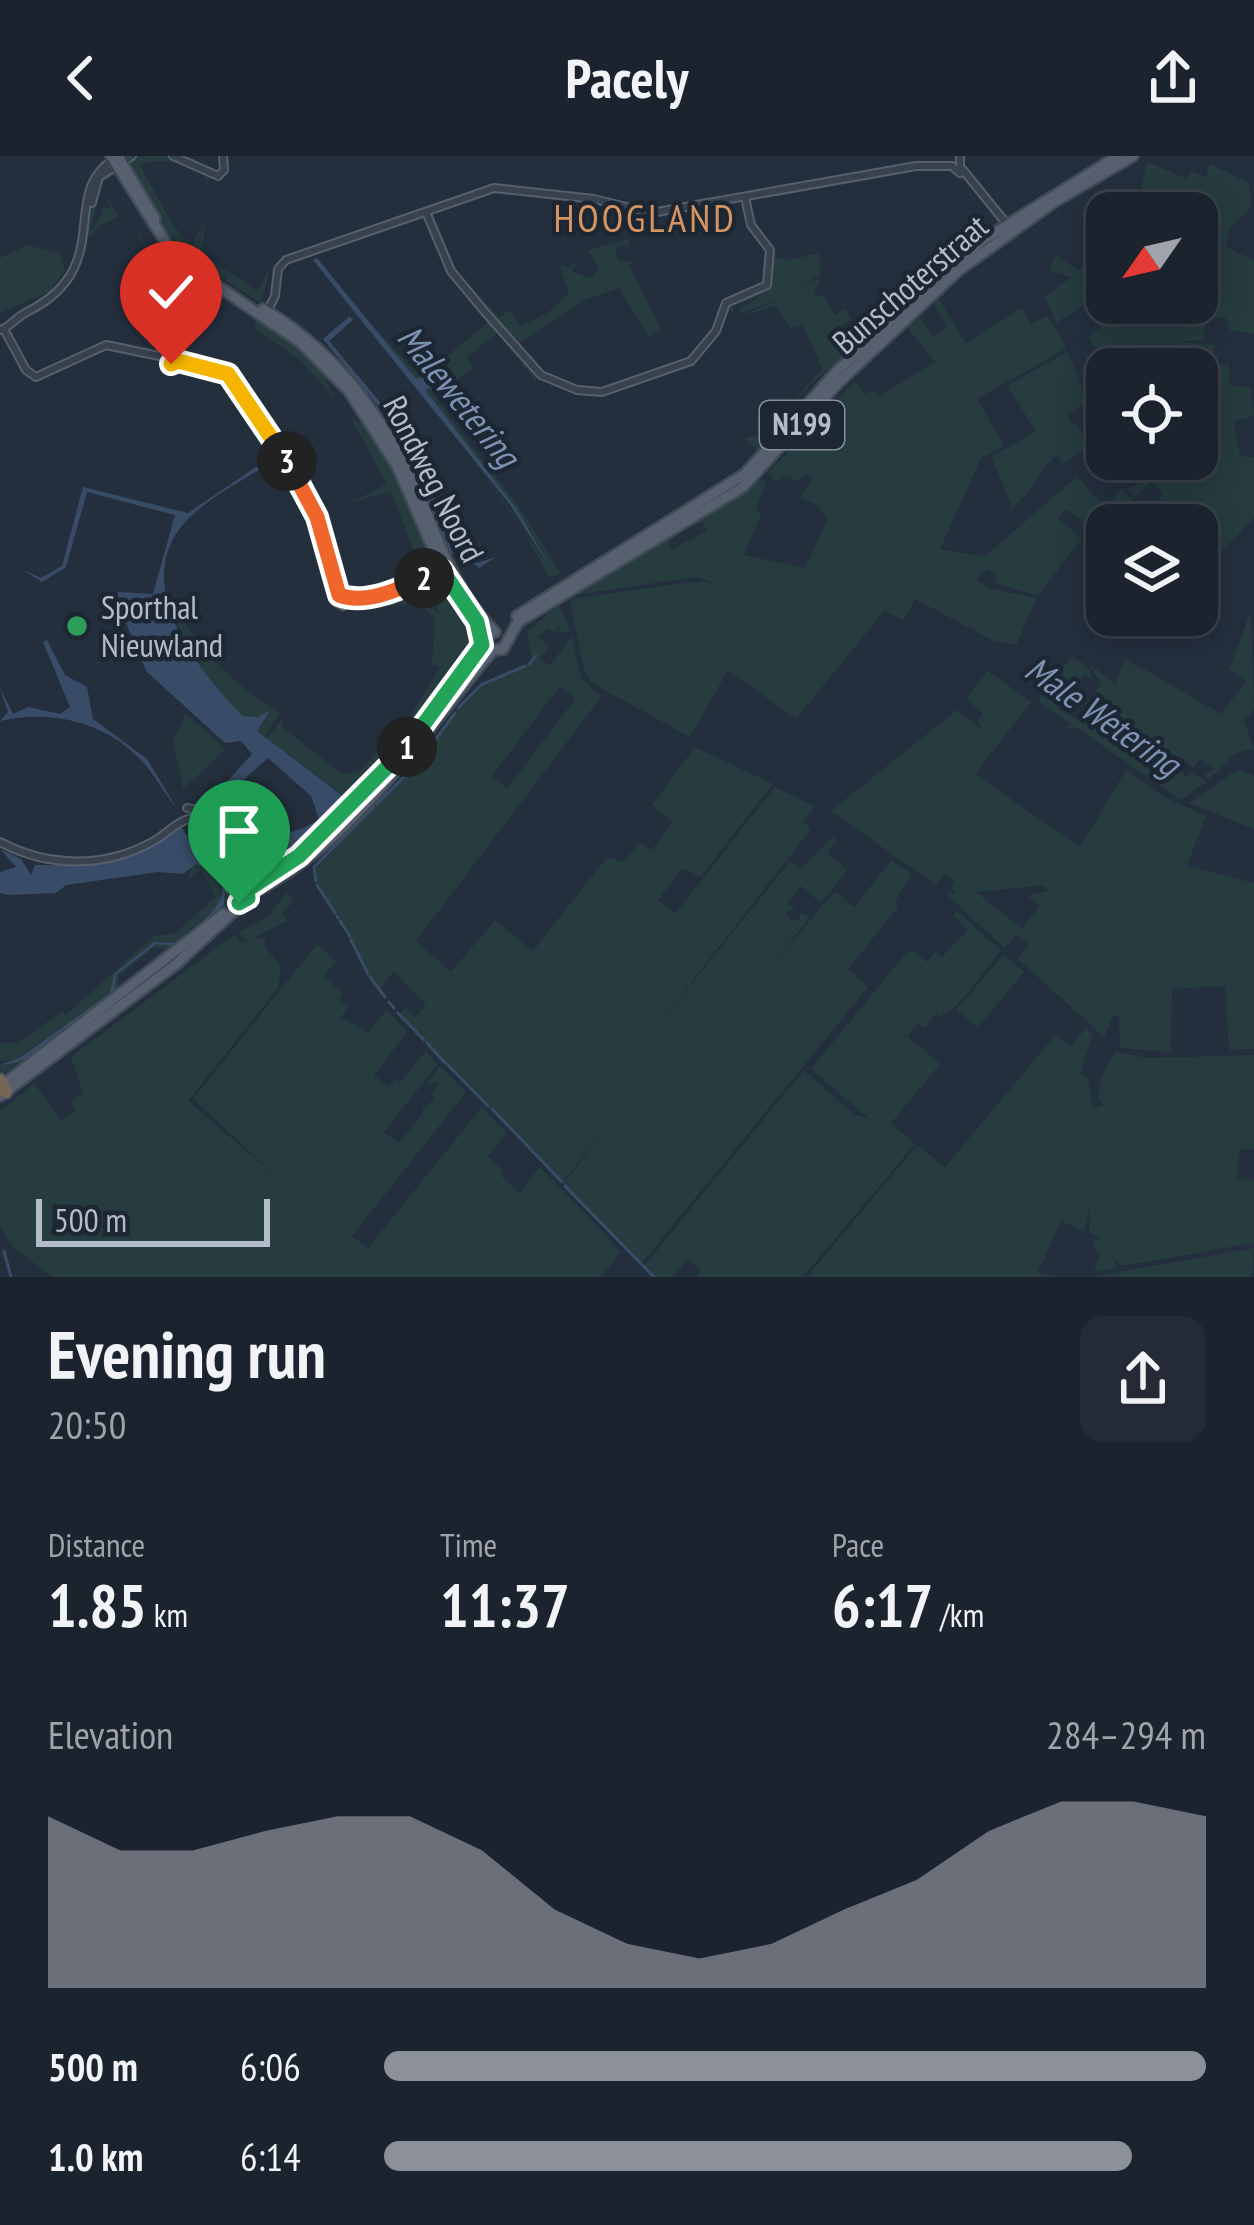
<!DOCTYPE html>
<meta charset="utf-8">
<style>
body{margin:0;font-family:"PT Sans Narrow",sans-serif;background:#242b36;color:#f1f3f6;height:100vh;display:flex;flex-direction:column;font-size:45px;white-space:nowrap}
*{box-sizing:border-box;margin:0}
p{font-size:39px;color:#a0a4aa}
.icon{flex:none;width:66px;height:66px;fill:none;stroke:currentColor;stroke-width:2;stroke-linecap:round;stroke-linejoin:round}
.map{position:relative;height:1121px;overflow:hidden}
.side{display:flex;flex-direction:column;background:#1b232e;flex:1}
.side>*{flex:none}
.needle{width:78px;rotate:236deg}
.controls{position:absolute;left:1086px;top:36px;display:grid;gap:24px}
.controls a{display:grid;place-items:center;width:132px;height:132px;border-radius:24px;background:#1b232e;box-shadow:0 6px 30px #0003,0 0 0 3px #39404a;font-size:60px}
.scale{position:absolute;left:36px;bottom:30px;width:234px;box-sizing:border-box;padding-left:12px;border:6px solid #b4bcc9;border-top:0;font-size:33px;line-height:42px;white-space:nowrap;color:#b4bcc9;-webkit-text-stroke:9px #1d2633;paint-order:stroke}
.pin{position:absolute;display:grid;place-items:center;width:102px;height:102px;color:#fff;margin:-123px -51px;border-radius:50% 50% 50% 0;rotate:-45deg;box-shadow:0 0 12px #0007}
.pin .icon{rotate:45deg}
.km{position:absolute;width:60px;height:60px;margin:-30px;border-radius:50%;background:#222;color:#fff;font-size:33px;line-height:60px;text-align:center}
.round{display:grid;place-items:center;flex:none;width:126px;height:126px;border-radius:24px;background:#242b36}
.head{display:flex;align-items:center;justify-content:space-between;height:204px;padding:0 48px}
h1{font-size:66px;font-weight:800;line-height:90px}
.stats{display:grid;grid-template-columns:repeat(3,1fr);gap:18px;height:204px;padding:12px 48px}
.stats div{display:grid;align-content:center}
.stats b{font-size:60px;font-weight:800}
.stats small{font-size:33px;font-weight:400}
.stats p{font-size:33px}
.chart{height:336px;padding:24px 48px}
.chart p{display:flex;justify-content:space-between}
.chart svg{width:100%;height:216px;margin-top:12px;fill:#8c9099;opacity:.7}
ul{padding:0 48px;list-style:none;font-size:39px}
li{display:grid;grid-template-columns:192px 144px 1fr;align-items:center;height:90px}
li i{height:30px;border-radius:15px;background:#8c9099}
header{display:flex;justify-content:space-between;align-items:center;height:156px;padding:0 48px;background:#1b232e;font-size:54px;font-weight:800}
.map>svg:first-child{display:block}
</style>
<header><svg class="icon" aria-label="back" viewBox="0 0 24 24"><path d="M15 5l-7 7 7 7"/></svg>Pacely<svg class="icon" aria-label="share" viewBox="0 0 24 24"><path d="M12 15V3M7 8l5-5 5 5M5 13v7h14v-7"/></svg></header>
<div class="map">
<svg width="1254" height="1121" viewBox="0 0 1254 1121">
<rect width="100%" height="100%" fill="#242f3e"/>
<g fill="#263c3f" fill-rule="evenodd">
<path d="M 134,0 L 169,0 L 207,17 L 208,33 L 205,18 C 186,8 161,0 140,9 L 174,71 L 193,90 L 204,63 L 195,99 L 206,63 L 201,97 L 257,135 L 270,113 L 261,147 C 181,96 173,95 127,7 Z"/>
<path d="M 1147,6 L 1187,23 L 1191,15 L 1206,21 L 1210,8 L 1249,27 L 1251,52 L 1230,71 L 1226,91 L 1254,104 L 1254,178 L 1230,174 L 1226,162 L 1207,161 L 1203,185 C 1165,180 1145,213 1107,213 L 1107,230 L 1091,240 L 1082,219 L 1102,202 L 1088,180 L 1102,171 L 1088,146 L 1056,167 L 1045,140 L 1072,121 L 1049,115 L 1056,99 L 1079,115 L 1100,100 L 1083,87 L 1091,76 L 1083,59 L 1107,64 L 1107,147 L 1197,147 L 1197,57 L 1135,57 Z"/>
<polygon points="113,15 190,116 175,171 164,166 173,165 173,131 164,120 141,115 159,110 138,80 145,77 141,81 159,107 165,103 171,111 175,107 115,19 102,26 90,77 102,58 99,50 111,53 108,44 119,60 97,71 93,80 85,79 92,26 89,60 100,24"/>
<polygon points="628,83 630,94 626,89 615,92 618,104 634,106 629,109 661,173 649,181 619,132 585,144 517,189 486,153 487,148 500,161 510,154 521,170 548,157 569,137 559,108 568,112 579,105 572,115 590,123 599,112 588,94"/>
<polygon points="27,89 59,97 65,114 50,135 0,157 0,102"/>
<polygon points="819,97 821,118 801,131 821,121 814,137 825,142 835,159 844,153 851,163 842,170 855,190 808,231 758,295 744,283 768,276 822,212 803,170 791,172 775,150 741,161 779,143 740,158 740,152 764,138 733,150 735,161 727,148 770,129 772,100 789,104"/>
<polygon points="312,105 444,263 554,417 518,355 426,235 440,222 438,218 417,224 363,159 419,220 426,218 487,167 452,120 536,218 536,225 497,177 467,201 474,212 452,228 461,245 447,225 431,236 523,357 561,418 549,421 516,361 473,303"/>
<polygon points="938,142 966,187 1022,152 1032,168 1047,160 1067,192 977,243 1004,290 981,302 940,393 984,401 1077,321 1103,349 1089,370 1066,353 1058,362 1082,382 1038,440 996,427 997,417 988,413 976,423 987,432 1037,442 1016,489 994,485 915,443 904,464 884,455 796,563 728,514 690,581 592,527 584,513 570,448 575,442 701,425 720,429 695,421 575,439 678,378 669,387 672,393 707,375 702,366 692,369 759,324 767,325 756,353 761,358 744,399 805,412 828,363 816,349 800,341 813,323 806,317 798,326 787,319 776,326 768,317 854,225 865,238 873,234 878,241 935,206 907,171 919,160 933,181 947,170 933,147"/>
<path d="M 255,163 C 333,206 386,280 419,366 C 425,381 426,394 433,409 L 400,427 L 417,404 L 391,335 L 350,347 L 387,328 L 351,262 L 363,269 L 348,243 L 324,220 L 335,243 L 300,204 L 256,174 Z"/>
<polygon points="1179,186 1215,189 1213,207 1230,209 1229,229 1250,231 1254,259 1234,265 1240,300 1254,301 1254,362 1209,408 1197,399 1200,374 1191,366 1194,360 1179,357 1174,369 1165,369 1145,350 1157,351 1163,337 1151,325 1135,341 1127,333 1144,326 1135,312 1142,303 1158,308 1156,317 1170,318 1172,303 1197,303 1197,213 1138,213"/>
<path d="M 1068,195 L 1087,246 L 1067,259 L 1072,268 L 1076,266 L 1088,290 L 1062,309 L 1058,298 C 1034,317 1036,334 1012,352 L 992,301 L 1036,275 L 1007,230 Z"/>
<polygon points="1121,333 1148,359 1140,369 1107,369 1107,425 1091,418 1104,400 1085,385"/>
<path d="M 438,425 L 481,476 L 467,500 L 481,487 L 476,498 C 407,583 343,667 252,729 L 204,665 L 258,713 L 296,692 L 344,646 L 345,641 L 266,583 L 282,563 L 284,572 L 343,619 L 360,614 L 407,563 L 396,585 L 440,511 L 432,508 L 435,462 L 419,448 L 440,457 L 430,440 L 416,440 L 417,447 L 388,450 L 387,444 Z"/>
<path d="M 168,443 L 178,448 C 189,489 243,536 280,556 L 264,581 L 257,574 L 272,555 C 266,557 255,564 246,561 C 215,550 176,473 168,443 Z"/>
<path d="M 559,449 L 571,475 L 558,477 L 561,469 L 554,476 L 547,472 L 538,481 L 549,491 L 540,502 L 550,510 L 572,480 L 581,522 L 601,541 L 416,785 L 451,816 L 495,764 L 533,795 L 607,701 L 623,706 L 640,687 L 652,694 L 673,666 L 652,649 L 695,591 L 773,628 L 700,721 L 682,712 L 658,744 L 675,758 L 775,631 L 815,650 L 803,666 L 811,673 L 643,888 L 790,705 L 801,713 L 833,681 L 837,684 L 827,697 L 848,714 L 821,747 L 801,730 L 787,747 L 796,754 L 784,757 L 792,764 L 800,764 L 800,757 L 810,761 L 774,807 L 835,735 L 854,751 L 891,705 L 912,718 L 895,746 L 898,751 L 848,813 L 868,831 L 641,1108 L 563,1028 L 610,968 L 562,1026 L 399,859 L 406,852 L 415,860 L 426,849 L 394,815 L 379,834 L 318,729 L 315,713 L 415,609 L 468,539 L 532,505 L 527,475 ZM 560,530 L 575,543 L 507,633 L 492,620 Z"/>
<polygon points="1251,455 1254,553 1246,563 1242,559 1254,592 1235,598 1208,624 1205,619 1215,612 1200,603 1193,611 1181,601 1177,607 1185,621 1193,617 1206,626 1181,644 1077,572 1067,572 1070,568 1038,545 1072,500 1089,512 1091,522 1084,518 1059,553 1078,564 1101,527 1089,508 1116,528 1125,502 1221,558 1247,524 1229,513"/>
<path d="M 988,515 L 1031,546 L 975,618 L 1080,691 L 1126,614 L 1164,641 L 1206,660 L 1187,710 L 1254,727 L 1254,893 L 1229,894 L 1225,830 L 1172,833 L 1171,896 L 1120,892 L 1119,860 L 1113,859 L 1104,881 L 1018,803 L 1029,789 L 1016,779 L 1005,792 L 946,738 L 956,737 L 951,731 L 954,724 L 944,718 L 936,729 L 831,655 L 957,554 L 983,575 L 978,564 L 983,558 L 966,542 ZM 1044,729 L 1048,735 L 1028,740 L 1040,749 L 1022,773 L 976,736 Z"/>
<polygon points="186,558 226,593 183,633 173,585"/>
<polygon points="1238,613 1254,620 1254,673 1189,647"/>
<path d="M 195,668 L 194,677 C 208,687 230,729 227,751 L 176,793 L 153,792 L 119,820 L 118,842 L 0,920 L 0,909 L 24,902 L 113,842 L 116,819 L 155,788 L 175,790 L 225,748 L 219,727 L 222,747 L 174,787 L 154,786 L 114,818 L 110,837 L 17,903 L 0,906 L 0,887 L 17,887 L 63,855 L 65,860 L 154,780 L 174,778 L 216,741 L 201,714 L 188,723 L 193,709 L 200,708 L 218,723 L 192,686 Z"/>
<polygon points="295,726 287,737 294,745 281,758 287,764 300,758 253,782 265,783 265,791 281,810 278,832 188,945 286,1029 193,943 317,788 336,805 324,820 343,838 339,844 348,851 341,861 368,877 387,853 407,876 374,919 388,931 395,923 400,926 426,895 438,908 384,976 399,987 423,958 422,950 426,952 434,942 431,938 440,927 427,927 440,910 466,936 352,1080 368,1092 482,951 507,977 488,1000 503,1015 501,1020 519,1037 540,1011 621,1096 601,1121 52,1121 11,1089 0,1072 0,956 34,927 61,964 76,955 71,945 83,937 71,901 235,778 240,786 249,786 238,777 268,760"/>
<polygon points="957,755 1001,795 960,846 941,861 936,857 925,872 918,868 907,880 940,908 891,967 915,988 803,1121 696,1121 701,1114 688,1103 673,1121 654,1121 644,1110 804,914 853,958 869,963 811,913 906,797 912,794 927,806 936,796 942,801 968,774 953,759"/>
<polygon points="1003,799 1024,816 978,871 956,854"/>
<polygon points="1086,872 1093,878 1080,918 1088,922 1093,953 1104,949 1098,943 1101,922 1115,896 1148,902 1254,899 1254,993 1239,993 1237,1022 1254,1025 1254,1087 1122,1110 1112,1099 1117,1111 1099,1116 1094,1112 1101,1099 1093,1092 1095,1083 1101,1083 1089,1075 1091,1046 1084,1075 1061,1065 1038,1116 1057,1121 807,1121 917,989 945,1011 1056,878 1070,891"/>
<polygon points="1254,1092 1252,1121 1089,1121"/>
</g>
<g fill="#394c67" fill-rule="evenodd">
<polygon points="317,102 416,223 438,217 440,223 426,235 518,355 554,418 511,350 313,104"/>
<polygon points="350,160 353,164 329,185 400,270 456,384 477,407 496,401 479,412 456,393 449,401 417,313 393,268 323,183"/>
<path d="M 268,303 L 279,305 L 311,362 L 272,306 C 244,324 201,345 181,371 C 132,433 200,517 243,560 L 258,561 L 271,554 L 257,575 L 345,642 L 296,692 L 258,713 L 225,689 L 204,658 L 206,649 L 252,598 L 241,585 L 225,587 L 146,515 L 121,455 L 114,451 L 118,436 L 153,438 L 175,359 L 87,336 L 66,411 L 42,426 L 23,414 L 41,422 L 62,410 L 83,331 L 188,357 ZM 268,602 L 311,640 L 319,663 C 291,684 247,682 215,670 L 212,652 Z"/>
<path d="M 47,484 L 65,519 L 87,531 L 93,563 L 147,603 L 176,651 C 164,638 155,619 142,605 C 106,566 51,553 0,565 L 8,556 L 0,532 L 13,558 L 28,551 L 60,558 L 70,551 L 43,486 Z"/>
<path d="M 181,671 L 225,733 L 224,749 L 175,790 L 156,788 L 116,819 L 114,842 C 84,863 37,908 0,909 L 21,901 L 110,837 L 114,818 L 154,786 L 174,787 C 201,767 255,731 196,708 L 183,718 L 158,716 L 66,729 L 56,737 L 7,739 L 0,737 L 0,716 L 16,711 L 0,693 L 21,703 L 31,719 L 35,709 C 101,710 123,706 181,671 Z"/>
</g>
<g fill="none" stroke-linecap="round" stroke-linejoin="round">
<g stroke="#394c67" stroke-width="3">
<polyline points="529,508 536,500"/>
<polyline points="458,552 481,529 525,510"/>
<polyline points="418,607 455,557"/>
<polyline points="377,648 413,612"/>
<polyline points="316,725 314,711 374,651"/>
<polyline points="317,729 335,757"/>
<polyline points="337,760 338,762"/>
<polyline points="340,765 350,780"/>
<polyline points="351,784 368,818"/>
<polyline points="370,821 385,841"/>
<polyline points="389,846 394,852"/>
<polyline points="398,857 424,884"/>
<polyline points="427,887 444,906"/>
<polyline points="446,907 488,950"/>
<polyline points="492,953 562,1026"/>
<polyline points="565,1030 654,1121"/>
<polyline points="4,1095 11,1121"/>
</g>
<g stroke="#565f6c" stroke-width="10">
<g id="minor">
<polyline points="173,0 218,20 224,14 223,0"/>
<polyline points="963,14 1010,72"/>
<polyline points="92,47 99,21 132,0"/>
<polyline points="426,56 451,115 485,156 541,219 577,234 602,236 691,205 716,175 726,147 767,129 770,94 751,69 745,41"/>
<polyline points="266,158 275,140 278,113 286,104 494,32 594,43 651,57 916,10 952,10 960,17 960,0"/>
<path d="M 0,174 C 10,172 13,163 27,156 C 119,110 56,36 116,2"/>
<polyline points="5,175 26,214 36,221 106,189 164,201 167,208 174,204 228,218 308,343 339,439 336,446 343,450 348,443"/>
<polyline points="357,443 384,439 441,414"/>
<polyline points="347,447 385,443 446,417"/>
<polyline points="192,663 231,735"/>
<path d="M 0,686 C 49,712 106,712 154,685 C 168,677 179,663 194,662 L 194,653 L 187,652"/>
</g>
</g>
<g stroke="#414a57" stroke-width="14">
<g id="major">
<polyline points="111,0 175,101 300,186 349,235 397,310 447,425 490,479"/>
<polyline points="118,0 155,63"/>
<path d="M 263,153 C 333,193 382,259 416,332 C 439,384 454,436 495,476"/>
<polyline points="517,460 745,318 838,214 983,84 1118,0"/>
<polyline points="472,509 482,489 480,470"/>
<path d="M 248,739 C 349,691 413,590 482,507 L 493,494 L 503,493 L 518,466 L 743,331 L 838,227 L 959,114 L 1054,46 L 1133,0"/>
<path d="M 237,749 L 234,735 C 307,727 420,569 469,513"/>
<polyline points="0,931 223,758"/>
<polyline points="0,940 175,809 253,738"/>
</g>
</g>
<g stroke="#434c59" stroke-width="16">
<polyline id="highway" points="0,924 6,936"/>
</g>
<use href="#minor" stroke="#38414e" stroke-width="6"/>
<use href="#major" stroke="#56606e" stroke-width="9"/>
<use href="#highway" stroke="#746855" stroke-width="12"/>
</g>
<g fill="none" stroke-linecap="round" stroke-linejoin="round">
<g stroke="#fff" stroke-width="24">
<polyline id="split-1" points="239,747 248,742 247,734 299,700 407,591"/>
</g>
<g stroke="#fff" stroke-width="24">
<polyline id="split-2" points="407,591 482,489 477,466 442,414 424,422"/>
</g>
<g stroke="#fff" stroke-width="24">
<path id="split-3" d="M 287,305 L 317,361 L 339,439 C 364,449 398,434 424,422"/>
</g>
<g stroke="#fff" stroke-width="24">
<polyline id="split-4" points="171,208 178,205 228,218 287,305"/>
</g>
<use href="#split-1" stroke="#22a559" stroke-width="15"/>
<use href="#split-2" stroke="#22a559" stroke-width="15"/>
<use href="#split-3" stroke="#f0652b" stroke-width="15"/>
<use href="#split-4" stroke="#f5b400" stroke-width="15"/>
</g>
<circle fill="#2e9e5b" stroke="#1d2633" stroke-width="4.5" cx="77" cy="470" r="12"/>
<g text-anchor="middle" stroke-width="9" stroke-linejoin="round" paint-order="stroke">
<rect fill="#1d2633" stroke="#878f9c" stroke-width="3" x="760" y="245" width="84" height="48" rx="9"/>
<g font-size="30" font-weight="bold" fill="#b4bcc9">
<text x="802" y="279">N199</text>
</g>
<g font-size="33" fill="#b4bcc9" stroke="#1d2633">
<text transform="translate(910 128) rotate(-41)" y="12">Bunschoterstraat</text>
<text transform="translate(434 323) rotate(63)" y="12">Rondweg Noord</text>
</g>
<g font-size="33" fill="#b4bcc9" stroke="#1d2633" text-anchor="start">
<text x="101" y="463">Sporthal<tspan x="101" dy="38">Nieuwland</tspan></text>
</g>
<g font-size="36" font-style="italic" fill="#7c92b1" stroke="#1d2633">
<text transform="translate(459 240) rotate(51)" y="13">Malewetering</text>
<text transform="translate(1103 560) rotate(35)" y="13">Male Wetering</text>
</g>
<g font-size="39" letter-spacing="3" fill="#d59563" stroke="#1d2633">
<text x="645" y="76">HOOGLAND</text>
</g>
</g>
</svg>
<div class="controls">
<a><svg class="needle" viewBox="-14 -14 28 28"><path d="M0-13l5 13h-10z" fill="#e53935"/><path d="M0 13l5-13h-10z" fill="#a0a4aa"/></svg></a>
<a><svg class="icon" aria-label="locate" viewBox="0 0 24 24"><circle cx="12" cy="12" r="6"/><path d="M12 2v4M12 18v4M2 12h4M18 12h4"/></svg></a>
<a><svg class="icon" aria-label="layers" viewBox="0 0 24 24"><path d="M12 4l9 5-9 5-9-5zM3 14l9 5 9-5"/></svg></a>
</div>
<div class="scale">500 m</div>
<div class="pin" style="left:239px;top:747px;background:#1e9e55"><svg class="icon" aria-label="arrive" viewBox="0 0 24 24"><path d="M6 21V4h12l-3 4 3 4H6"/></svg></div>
<div class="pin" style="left:171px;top:208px;background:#d93025"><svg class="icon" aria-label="check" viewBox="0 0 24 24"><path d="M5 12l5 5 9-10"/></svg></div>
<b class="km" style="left:407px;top:591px">1</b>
<b class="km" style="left:424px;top:422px">2</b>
<b class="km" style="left:287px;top:305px">3</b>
</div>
<section class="side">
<div class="head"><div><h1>Evening run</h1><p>20:50</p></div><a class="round"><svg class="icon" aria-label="share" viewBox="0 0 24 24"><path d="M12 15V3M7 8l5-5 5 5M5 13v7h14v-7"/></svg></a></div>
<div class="stats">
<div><p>Distance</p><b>1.85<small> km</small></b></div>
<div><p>Time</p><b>11:37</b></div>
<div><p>Pace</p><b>6:17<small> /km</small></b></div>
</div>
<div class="chart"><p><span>Elevation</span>284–294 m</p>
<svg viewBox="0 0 160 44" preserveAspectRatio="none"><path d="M0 44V9L10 16L20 16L30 12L40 9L50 9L60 16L70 28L80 35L90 38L100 35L110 28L120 22L130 12L140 6L150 6L160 9V44z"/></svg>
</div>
<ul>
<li><b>500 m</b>6:06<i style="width:100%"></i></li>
<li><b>1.0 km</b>6:14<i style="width:91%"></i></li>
</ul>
</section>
